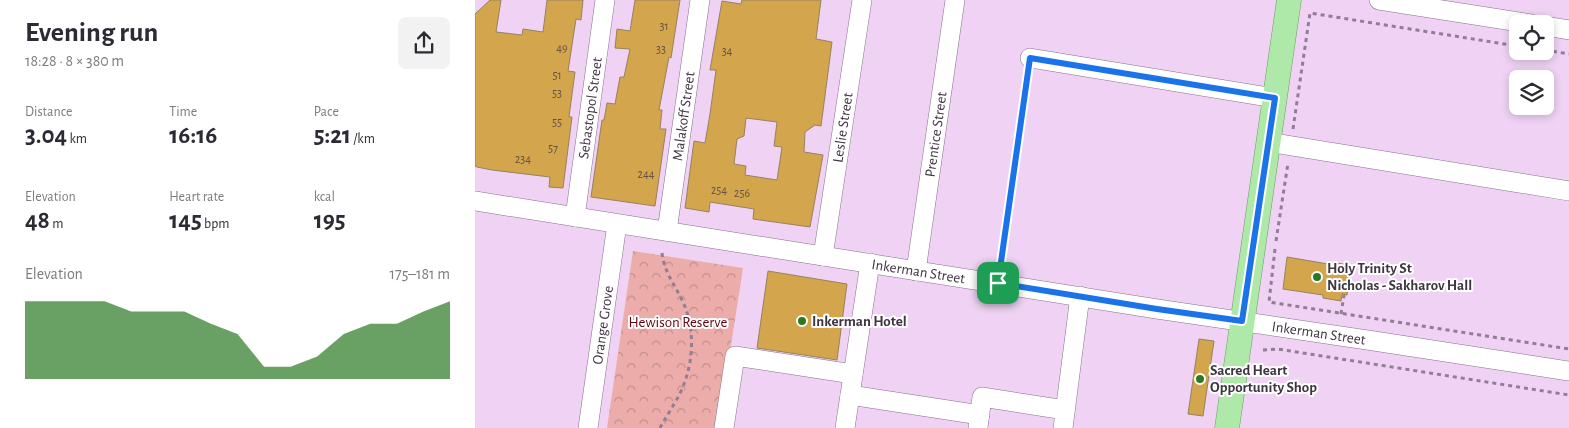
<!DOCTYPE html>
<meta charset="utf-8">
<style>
body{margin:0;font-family:"Alegreya Sans",sans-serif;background:#f2f2f3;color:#2b2b33;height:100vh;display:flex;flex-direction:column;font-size:19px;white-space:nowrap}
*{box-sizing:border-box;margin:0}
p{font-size:16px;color:#7c7c81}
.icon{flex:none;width:28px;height:28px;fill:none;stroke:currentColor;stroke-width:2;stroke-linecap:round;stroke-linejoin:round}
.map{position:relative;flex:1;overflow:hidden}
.details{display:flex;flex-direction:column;background:#fff;width:475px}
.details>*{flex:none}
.controls{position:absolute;left:1034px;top:15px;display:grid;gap:10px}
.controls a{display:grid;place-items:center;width:45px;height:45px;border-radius:8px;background:#fff;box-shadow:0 2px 8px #0003;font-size:25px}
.pin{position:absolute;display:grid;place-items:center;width:42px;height:42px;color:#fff;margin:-21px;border-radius:10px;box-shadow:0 2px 8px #0006}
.round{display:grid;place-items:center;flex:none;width:52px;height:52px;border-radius:8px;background:#f2f2f3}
.summary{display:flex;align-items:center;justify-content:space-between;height:85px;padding:0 25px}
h1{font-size:28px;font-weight:600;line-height:38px}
.stats{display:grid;grid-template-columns:repeat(3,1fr);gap:8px;height:85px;padding:5px 25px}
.stats div{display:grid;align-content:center}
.stats b{font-size:25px;font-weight:600}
.stats small{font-size:14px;font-weight:400}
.stats p{font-size:14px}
.chart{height:140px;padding:10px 25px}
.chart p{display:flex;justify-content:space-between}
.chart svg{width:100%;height:90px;margin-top:5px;fill:#2b7a23;opacity:.7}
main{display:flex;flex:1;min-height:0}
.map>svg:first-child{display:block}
</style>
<main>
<section class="details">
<div class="summary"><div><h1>Evening run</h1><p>18:28 · 8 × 380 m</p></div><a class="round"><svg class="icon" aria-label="share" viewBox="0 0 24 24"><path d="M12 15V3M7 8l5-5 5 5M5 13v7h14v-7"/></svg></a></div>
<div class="stats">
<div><p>Distance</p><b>3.04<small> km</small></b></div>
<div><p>Time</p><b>16:16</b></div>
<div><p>Pace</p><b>5:21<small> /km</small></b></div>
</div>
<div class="stats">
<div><p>Elevation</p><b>48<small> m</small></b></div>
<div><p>Heart rate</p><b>145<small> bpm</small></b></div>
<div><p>kcal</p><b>195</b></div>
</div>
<div class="chart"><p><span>Elevation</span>175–181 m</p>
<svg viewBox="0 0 160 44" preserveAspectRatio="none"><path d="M0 44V6L10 6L20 6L30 6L40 11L50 11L60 11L70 17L80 22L90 38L100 38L110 33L120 22L130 17L140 17L150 11L160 6V44z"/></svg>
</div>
</section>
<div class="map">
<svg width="1094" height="428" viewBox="0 0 1094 428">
<defs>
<pattern id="park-crowns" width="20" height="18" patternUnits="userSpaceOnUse" patternTransform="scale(1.25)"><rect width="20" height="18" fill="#ecadaa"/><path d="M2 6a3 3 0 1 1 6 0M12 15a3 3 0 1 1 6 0" fill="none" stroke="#c18e8c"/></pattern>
</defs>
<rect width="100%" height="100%" fill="#efd2f4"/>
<polygon fill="url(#park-crowns)" points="158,251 268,268 243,428 132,428"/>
<g fill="#d3a54d" stroke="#96825f" fill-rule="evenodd">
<polygon points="15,0 26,0 21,32 47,35 48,29 68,32 72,0 108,0 106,20 101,19 93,71 100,72 94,117 97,117 88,188 74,187 75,177 17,170 2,167 0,166 0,14"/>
<polygon points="160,0 205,0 196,58 194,57 184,110 187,110 185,129 191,129 180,206 116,197 127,120 129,120 132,103 140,104 145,77 149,77 155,49 140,48 142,29 155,31"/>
<path d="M 267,0 L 346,0 L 341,39 L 357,42 L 346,126 L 340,125 L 330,132 L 329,152 L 348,155 L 335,227 L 278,219 L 279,209 L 235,202 L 234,212 L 210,208 L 219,141 L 230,143 L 235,114 L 241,70 L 235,70 L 247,1 L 266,4 ZM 271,118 L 302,122 L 299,146 L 307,147 L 302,180 L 270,175 L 271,166 L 259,164 L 262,139 L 269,136 Z"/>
<polygon points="812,257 853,264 853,262 876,265 872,295 867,294 866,301 848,298 848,295 808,289"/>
<polygon points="293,271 372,284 362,360 282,348"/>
<polygon points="724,339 739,341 728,416 713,414"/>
</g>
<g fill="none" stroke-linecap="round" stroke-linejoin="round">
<g stroke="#896f8d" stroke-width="20">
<g id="minor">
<polyline points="904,0 1056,24"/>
<polyline points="1070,26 1094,30"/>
<polyline points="555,58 799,98"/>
<polyline points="793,142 1094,191"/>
<path id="s1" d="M 0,201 L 682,309 L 899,341 L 1094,371"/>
<path id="s2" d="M 100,217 L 130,0"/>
<path id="s3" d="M 192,231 L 225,0"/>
<path id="s4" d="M 348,256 L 387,0"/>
<path id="s5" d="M 441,271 L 480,0"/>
<polyline points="375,395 505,415"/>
<polyline points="503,427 507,397 590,410"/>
<path id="s6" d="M 113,428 L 142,224"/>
<polyline points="249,428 260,356 378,374"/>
<polyline points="370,428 395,263"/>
<polyline points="588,428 605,296"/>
</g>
</g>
<g stroke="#66a05f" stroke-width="25">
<polyline id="major" points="752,428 814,0"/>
</g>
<g stroke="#917e94" stroke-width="3" stroke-dasharray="4 4" stroke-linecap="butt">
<polyline points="1070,50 1094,54"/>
<polyline points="818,129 835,13 1042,46"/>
<polyline points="801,241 813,163"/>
<polyline points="800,249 794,302 1094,349"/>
<polyline points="525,267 552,73"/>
<polyline points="866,314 869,295"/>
<polyline points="788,350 803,349 1094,395"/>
<path d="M 185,428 C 193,413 205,397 210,381 C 219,356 219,326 208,302 C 200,285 189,272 187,253"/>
</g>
<use href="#minor" stroke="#fff" stroke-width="19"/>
<use href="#major" stroke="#afe9a9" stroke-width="24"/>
</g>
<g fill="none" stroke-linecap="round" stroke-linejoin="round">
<g stroke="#fff" stroke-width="10">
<polygon id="route" points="555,58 800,98 767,321 682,309 523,283"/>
</g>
<use href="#route" stroke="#1a73e8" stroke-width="6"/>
</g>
<g fill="#2b7a23" stroke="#fff" stroke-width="2">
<circle cx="842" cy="277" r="5"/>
<circle cx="327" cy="321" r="5"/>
<circle cx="725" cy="379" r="5"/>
</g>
<g text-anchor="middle" stroke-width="4" stroke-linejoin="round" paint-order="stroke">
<g font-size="12" fill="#655145">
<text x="189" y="30">31</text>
<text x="87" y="52">49</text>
<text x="186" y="53">33</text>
<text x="252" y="55">34</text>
<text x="82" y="79">51</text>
<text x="82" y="97">53</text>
<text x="82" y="126">55</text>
<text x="78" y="152">57</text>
<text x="48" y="163">234</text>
<text x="171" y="178">244</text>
<text x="244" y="194">254</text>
<text x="267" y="197">256</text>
</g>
<g font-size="15" fill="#403542" stroke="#fff">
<text dy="5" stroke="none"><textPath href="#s2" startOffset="110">Sebastopol Street</textPath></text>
<text dy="5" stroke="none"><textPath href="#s3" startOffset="116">Malakoff Street</textPath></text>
<text dy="5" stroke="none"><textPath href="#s4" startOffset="130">Leslie Street</textPath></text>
<text dy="5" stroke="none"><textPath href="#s5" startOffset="138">Prentice Street</textPath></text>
<text dy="5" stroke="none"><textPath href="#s1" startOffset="449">Inkerman Street</textPath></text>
<text dy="5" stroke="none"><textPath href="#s6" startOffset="104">Orange Grove</textPath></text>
<text dy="5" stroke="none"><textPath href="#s1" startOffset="854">Inkerman Street</textPath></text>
</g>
<g font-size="15" font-weight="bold" fill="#403542" stroke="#fff" text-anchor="start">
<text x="852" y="273">Holy Trinity St<tspan x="852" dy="17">Nicholas - Sakharov Hall</tspan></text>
<text x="337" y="326">Inkerman Hotel</text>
<text x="735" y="375">Sacred Heart<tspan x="735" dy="17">Opportunity Shop</tspan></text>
</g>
<g font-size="15" fill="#5d0311" stroke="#fff">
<text x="203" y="327">Hewison Reserve</text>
</g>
</g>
</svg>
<div class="controls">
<a><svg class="icon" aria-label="locate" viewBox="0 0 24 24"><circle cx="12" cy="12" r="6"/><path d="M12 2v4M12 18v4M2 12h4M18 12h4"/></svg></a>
<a><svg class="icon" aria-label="layers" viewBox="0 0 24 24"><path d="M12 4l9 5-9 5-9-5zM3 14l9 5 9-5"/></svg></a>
</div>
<div class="pin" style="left:523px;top:283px;background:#1e9e55"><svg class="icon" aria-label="arrive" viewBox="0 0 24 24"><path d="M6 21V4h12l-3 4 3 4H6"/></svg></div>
</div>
</main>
